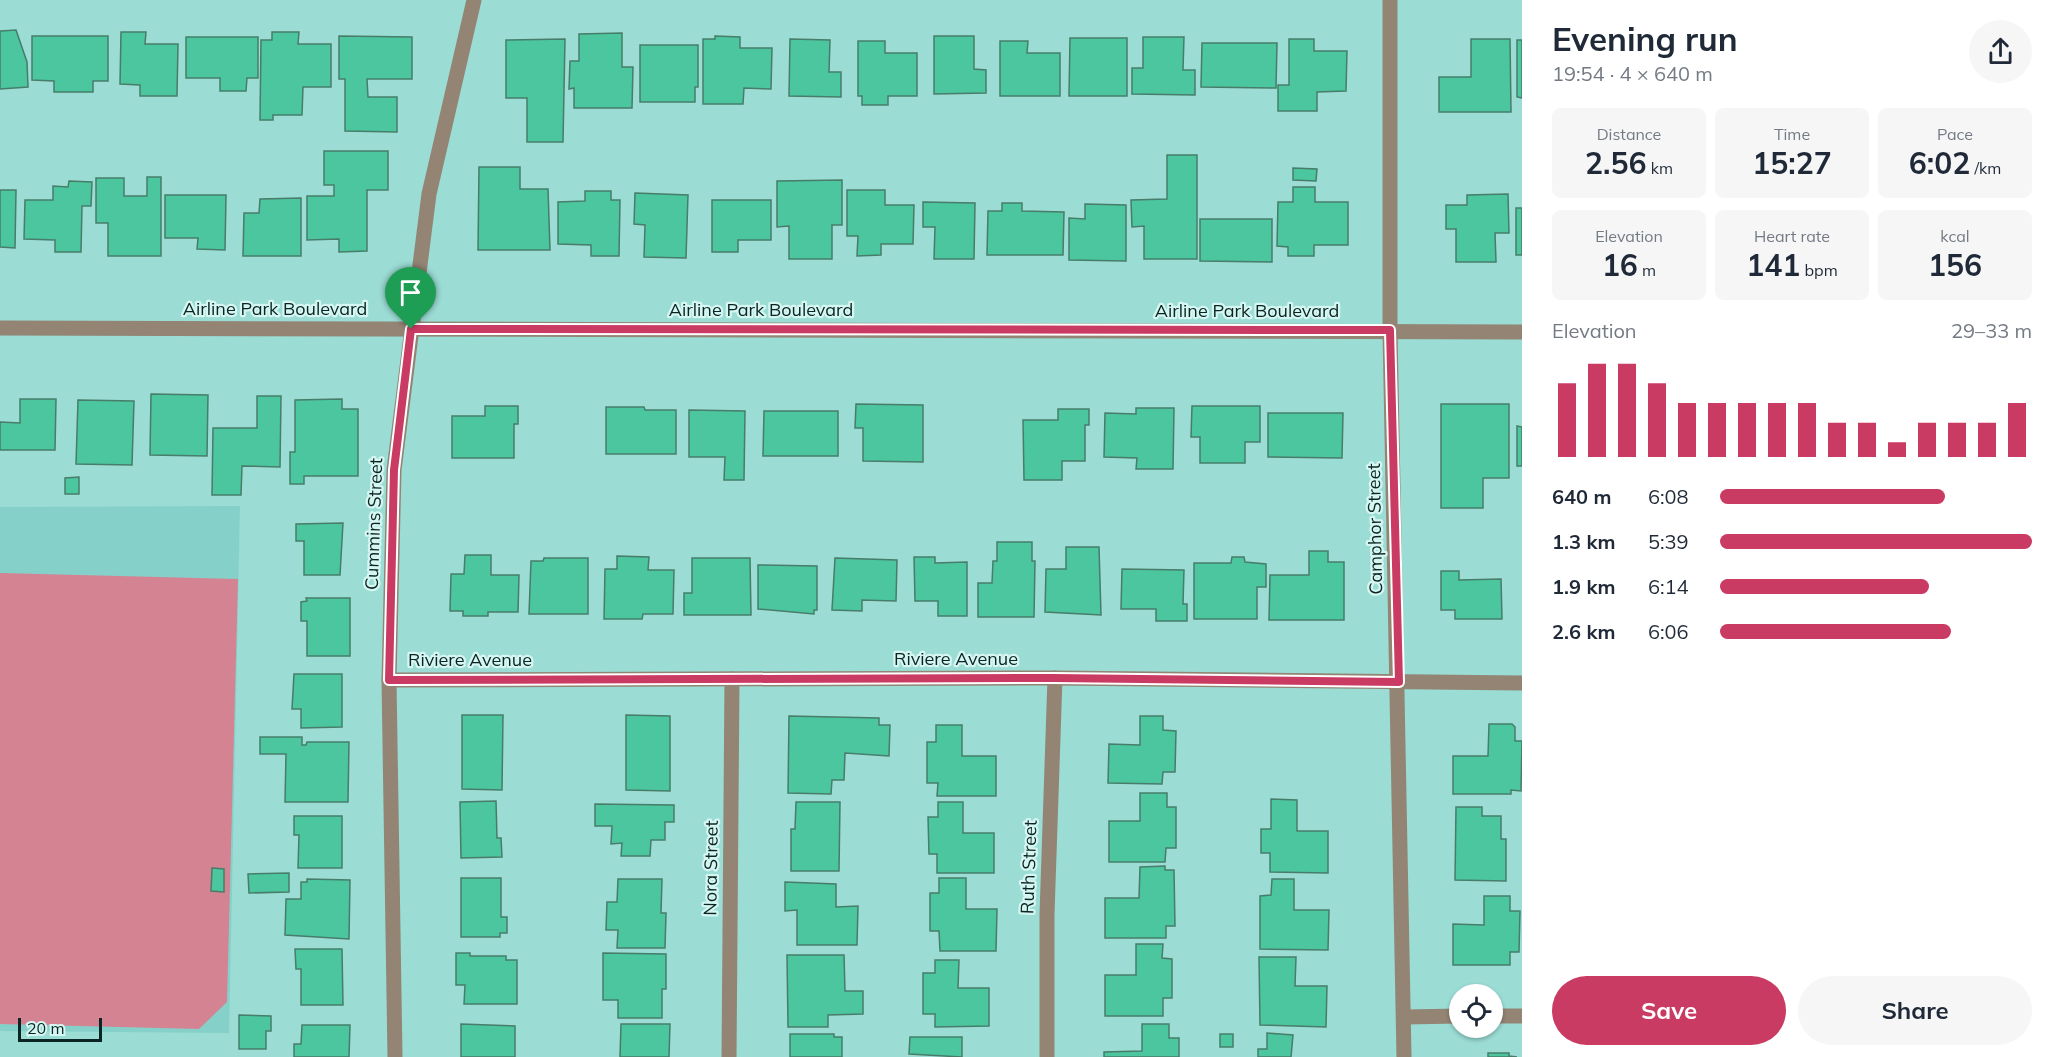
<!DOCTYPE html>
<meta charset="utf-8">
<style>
body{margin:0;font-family:Mulish,sans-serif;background:#f6f6f7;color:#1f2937;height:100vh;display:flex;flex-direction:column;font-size:22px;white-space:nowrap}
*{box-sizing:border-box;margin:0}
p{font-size:20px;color:#747a83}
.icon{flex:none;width:33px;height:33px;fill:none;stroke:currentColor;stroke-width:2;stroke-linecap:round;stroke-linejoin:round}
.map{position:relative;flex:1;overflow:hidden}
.sheet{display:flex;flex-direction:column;background:#fff;width:540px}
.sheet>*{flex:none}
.fabs{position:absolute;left:1449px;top:984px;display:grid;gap:12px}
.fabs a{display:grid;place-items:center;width:54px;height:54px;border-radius:50%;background:#fff;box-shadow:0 2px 4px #0004;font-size:30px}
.scale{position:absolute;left:18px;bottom:15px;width:84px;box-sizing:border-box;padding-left:6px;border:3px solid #0a2523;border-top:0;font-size:16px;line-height:21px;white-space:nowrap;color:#0a2523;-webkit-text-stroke:4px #d6f6f2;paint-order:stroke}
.pin{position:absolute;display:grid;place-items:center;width:51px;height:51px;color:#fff;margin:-62px -26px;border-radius:50% 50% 50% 0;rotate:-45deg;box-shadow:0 0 6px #0007}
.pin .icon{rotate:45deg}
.round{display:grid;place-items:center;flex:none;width:63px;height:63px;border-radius:32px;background:#f6f6f7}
.summary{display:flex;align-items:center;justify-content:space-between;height:102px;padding:0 30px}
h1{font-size:33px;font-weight:700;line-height:45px}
.stats{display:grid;grid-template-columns:repeat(3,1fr);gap:9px;height:102px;padding:6px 30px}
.stats div{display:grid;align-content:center;border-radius:9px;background:#f6f6f7;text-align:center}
.stats b{font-size:30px;font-weight:700}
.stats small{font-size:16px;font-weight:400}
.stats p{font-size:16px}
.chart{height:168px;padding:12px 30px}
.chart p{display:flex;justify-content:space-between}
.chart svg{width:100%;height:108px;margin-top:6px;stroke:#ca3b64;stroke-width:6}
.action{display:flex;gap:12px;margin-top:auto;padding:12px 30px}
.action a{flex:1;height:69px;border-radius:36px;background:#ca3b64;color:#fff;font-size:24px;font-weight:700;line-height:69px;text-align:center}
.action a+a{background:#f6f6f7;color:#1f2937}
ul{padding:0 30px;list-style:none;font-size:20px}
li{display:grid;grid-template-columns:96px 72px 1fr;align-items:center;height:45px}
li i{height:15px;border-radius:8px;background:#ca3b64}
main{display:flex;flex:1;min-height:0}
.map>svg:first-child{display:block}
</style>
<main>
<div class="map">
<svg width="1522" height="1057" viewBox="0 0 1522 1057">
<rect width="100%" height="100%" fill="#9bdcd5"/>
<polygon fill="#86d0ca" points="240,506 229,1033 0,1031 0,507"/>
<polygon fill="#d48392" points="0,573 238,579 227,1002 199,1029 0,1024"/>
<g fill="#4bc69e" stroke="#477d69" stroke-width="1.5">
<polygon points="16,30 27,62 28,87 0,89 0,31"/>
<polygon points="121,32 146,32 145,44 178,44 177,96 140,96 140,85 120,84"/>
<polygon points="272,32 299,32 298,44 331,44 331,87 303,87 302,115 273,115 273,120 260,120 261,40 272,40"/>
<polygon points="622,33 622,67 633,67 632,108 574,108 574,88 569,89 570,61 579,61 579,34"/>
<polygon points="32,36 108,36 108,81 93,81 93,92 54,92 54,81 32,80"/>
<polygon points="339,36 412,37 412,79 367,79 368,97 397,97 397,132 345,131 345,79 339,79"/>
<polygon points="715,36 740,37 740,48 772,48 771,89 744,88 743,104 703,104 703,39 715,39"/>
<polygon points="934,36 974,36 974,69 986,70 986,93 934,94"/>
<polygon points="186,37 258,37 258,78 247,78 246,91 220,91 220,78 186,78"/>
<polygon points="1143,37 1184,37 1183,70 1195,70 1195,95 1132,94 1132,68 1143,68"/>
<polygon points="1070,38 1127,38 1127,96 1069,96"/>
<polygon points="565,39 563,142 527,142 527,98 506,98 506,40"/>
<polygon points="790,39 830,40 829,72 841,72 841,97 789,96"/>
<polygon points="1289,39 1314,39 1314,51 1347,51 1346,91 1317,92 1317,111 1278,111 1278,85 1289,85"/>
<polygon points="1471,39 1510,39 1511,112 1439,112 1439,77 1471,77"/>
<polygon points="1517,40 1522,40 1522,98 1517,97"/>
<polygon points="858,41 885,41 885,53 917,53 917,96 888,96 888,105 862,105 862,96 858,96"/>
<polygon points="1000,41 1028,41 1027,53 1060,53 1060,96 1000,96"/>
<polygon points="1202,43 1277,43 1276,88 1201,87"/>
<polygon points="640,45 698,45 698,87 695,87 695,102 640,102"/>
<polygon points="324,151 388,151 388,190 367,190 367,251 339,252 339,239 307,240 307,196 334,196 334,185 324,185"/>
<polygon points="1167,155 1197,155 1197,259 1144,259 1144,226 1132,227 1131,200 1167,199"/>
<polygon points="479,167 520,167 520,189 548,189 550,250 478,250"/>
<polygon points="1293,168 1317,169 1316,181 1293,180"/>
<polygon points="147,177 161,177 161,256 108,256 108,223 96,223 96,178 124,178 124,196 147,196"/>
<polygon points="842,180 842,225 832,225 832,259 789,259 789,226 777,227 777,181"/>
<polygon points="69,181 92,182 91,206 82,206 81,252 55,252 55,240 24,239 25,200 53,200 53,186 68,187"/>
<polygon points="1293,187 1315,187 1315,202 1348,202 1348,245 1314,245 1314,256 1288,256 1288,247 1277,246 1278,202 1293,202"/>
<polygon points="0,190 16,190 15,248 0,247"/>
<polygon points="847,190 885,190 885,205 914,205 913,244 881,244 881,255 857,256 858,236 847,236"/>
<polygon points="585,191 611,191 611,200 620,200 619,256 591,256 591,245 558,244 558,202 585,201"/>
<polygon points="635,193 688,195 686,258 644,257 645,225 634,224"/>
<polygon points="1508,194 1509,233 1495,233 1496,262 1456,262 1456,229 1446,229 1446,205 1467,205 1467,195"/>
<polygon points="165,195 226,195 225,250 197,249 198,238 165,238"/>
<polygon points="301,198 301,256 243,256 244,213 259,213 260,199"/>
<polygon points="712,200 771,200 771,240 738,240 738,252 712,252"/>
<polygon points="923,202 975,203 974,259 934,259 935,227 923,227"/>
<polygon points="1002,203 1022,203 1022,211 1064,212 1063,255 987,255 988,211 1002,211"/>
<polygon points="1085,204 1126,205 1126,261 1069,260 1069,218 1085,219"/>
<rect x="1516" y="208" width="6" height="47"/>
<polygon points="1200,219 1272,219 1272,262 1200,261"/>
<polygon points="151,394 208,395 207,456 150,455"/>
<polygon points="257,396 281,396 280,467 242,466 241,495 212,495 213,428 257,428"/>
<polygon points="20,399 56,399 55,450 0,450 0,422 20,423"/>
<polygon points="342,399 342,409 358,409 358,476 304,476 304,484 290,484 290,452 295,452 295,400"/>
<polygon points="78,400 134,401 132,465 76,464"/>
<polygon points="856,404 923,405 923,462 863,461 863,428 855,428"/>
<polygon points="1441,404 1509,404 1509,478 1483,478 1483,508 1441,508"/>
<polygon points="485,406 518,406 518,424 514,424 514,458 452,458 452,416 485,416"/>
<polygon points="1192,406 1260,406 1260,442 1245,442 1245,463 1200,463 1200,437 1191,437"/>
<polygon points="606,407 644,407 645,410 676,410 676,454 606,454"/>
<polygon points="1136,408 1174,408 1173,469 1136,469 1137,458 1104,457 1105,413 1136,414"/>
<polygon points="1058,409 1089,409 1089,425 1085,425 1085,461 1062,461 1062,480 1024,480 1023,420 1058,420"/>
<polygon points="689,410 745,411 744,480 724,480 725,457 689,457"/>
<polygon points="764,411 838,411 838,456 763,456"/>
<polygon points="1268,413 1343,413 1342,458 1268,457"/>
<polygon points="1517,426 1522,427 1522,466 1517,466"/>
<polygon points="79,477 79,494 65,494 65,478"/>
<polygon points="343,523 340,575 304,575 304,541 296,541 296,524"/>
<polygon points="997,542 1032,542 1032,561 1035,561 1034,617 978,617 978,583 992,583 993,561 997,561"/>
<polygon points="1066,547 1099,547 1101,615 1045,612 1046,569 1066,569"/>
<polygon points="1309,551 1328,551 1328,562 1344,562 1344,620 1269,620 1270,575 1309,575"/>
<polygon points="465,555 491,555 491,575 519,575 518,612 488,612 488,616 463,616 463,611 450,611 451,574 464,574"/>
<polygon points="617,556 649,557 648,570 674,570 673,614 643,614 642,619 604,619 605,569 617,569"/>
<polygon points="914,557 935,557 935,563 967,562 967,616 938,616 938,601 915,601"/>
<polygon points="1232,557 1244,557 1245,562 1266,564 1266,587 1257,587 1257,619 1194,619 1194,563 1231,563"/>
<polygon points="544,558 588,558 588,614 529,614 531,561 543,561"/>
<polygon points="692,558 750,558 751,615 684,615 684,593 692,593"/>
<polygon points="835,558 897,560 896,601 862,600 862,611 832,610"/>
<polygon points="758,565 817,566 817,610 814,610 814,614 758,609"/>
<polygon points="1122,569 1184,570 1183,604 1187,604 1187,621 1156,621 1156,609 1121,609"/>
<polygon points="1441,571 1459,571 1459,580 1501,579 1502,619 1455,619 1455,610 1441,610"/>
<polygon points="306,598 350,598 350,656 307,656 307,621 301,621 301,602 307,601"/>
<polygon points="294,674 342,674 342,727 301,728 301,709 292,709"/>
<polygon points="462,715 503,715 502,790 462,789"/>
<polygon points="626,715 670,716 670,791 626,790"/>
<polygon points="789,716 879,718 879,725 890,725 889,756 845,753 844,780 832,780 831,794 788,793"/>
<polygon points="1140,716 1163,716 1163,730 1176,731 1175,772 1163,772 1162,784 1108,783 1109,744 1140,745"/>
<polygon points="1489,724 1512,724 1515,727 1515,741 1522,741 1521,791 1511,790 1511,794 1453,794 1453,756 1488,756"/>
<polygon points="936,725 962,725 962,756 996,756 996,796 937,796 938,783 927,783 927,742 936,742"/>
<polygon points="260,737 302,737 302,745 306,745 307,742 349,742 348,802 285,802 286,754 260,754"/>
<polygon points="1140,793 1167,793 1167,807 1176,807 1176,848 1166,848 1165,862 1109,862 1109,821 1140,821"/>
<polygon points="1271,799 1297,800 1297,831 1328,831 1328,873 1270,872 1270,853 1261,853 1261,829 1271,829"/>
<polygon points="496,801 497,838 501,838 502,857 461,858 460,802"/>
<polygon points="796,802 840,802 839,871 791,871 791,829 795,829"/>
<polygon points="938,802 963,802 963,833 994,833 994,873 937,873 937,854 929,854 928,817 938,817"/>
<polygon points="595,804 674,805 674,822 665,822 665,840 651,840 650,856 621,856 622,843 611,844 612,826 595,826"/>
<polygon points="1456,807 1482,807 1482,816 1501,816 1501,839 1506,839 1506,881 1455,880"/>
<polygon points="294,816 342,816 342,868 298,868 299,835 294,835"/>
<polygon points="1165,866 1165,870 1174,870 1175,926 1166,926 1166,938 1105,938 1105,898 1139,898 1140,867"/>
<polygon points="212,868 224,869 224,892 211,891"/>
<polygon points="289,873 289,892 249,893 248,874"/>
<polygon points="461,878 501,878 501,917 507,917 507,933 500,933 500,937 461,937"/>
<polygon points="939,878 966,878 966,909 997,909 996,951 940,951 939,931 930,931 930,893 939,893"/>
<polygon points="307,879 350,880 349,939 285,935 286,899 301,899 301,882 307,882"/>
<polygon points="618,879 662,879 661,913 666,913 665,948 617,948 618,930 606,930 607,902 617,902"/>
<polygon points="1272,879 1294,879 1294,910 1329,910 1328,950 1260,949 1260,896 1271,895"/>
<polygon points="785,882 836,884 836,907 858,906 857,945 797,945 797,910 785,911"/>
<polygon points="1484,896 1510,896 1510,911 1520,911 1519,952 1510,952 1510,965 1453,965 1453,924 1484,925"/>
<polygon points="1136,944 1163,944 1162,958 1172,959 1172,998 1163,998 1163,1016 1105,1016 1105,975 1136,975"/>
<polygon points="295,949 342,949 343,1005 301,1005 301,969 296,969"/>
<polygon points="456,953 470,953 470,956 506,956 506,960 517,960 517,1004 464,1004 465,985 456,985"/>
<polygon points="603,953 666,954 666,989 662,989 662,1018 618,1018 618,1000 603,1000"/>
<polygon points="787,955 844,955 845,991 863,991 863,1014 828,1015 828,1027 788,1027"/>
<polygon points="1259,957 1296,957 1295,986 1327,986 1326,1027 1260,1025"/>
<polygon points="935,960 959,960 958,988 989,988 989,1026 935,1027 935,1014 923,1014 923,973 935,973"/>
<polygon points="239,1015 271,1016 271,1031 266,1031 266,1049 239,1049"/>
<polygon points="461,1024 515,1026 515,1057 461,1057"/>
<polygon points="621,1024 670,1024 669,1057 620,1057"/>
<polygon points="1142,1024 1169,1024 1169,1038 1179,1038 1179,1057 1104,1057 1104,1052 1142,1051"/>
<polygon points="302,1025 350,1025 349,1057 294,1057 294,1044 301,1044"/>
<polygon points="1267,1033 1293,1035 1291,1057 1258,1057 1258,1049 1267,1049"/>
<polygon points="790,1034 834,1034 834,1037 842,1037 842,1057 790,1057"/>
<rect x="1220" y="1034" width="13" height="13"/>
<polygon points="910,1037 962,1037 962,1057 909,1054"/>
<polygon points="1488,1053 1509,1053 1509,1056 1517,1057 1488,1057"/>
</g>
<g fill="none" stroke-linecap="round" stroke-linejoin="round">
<g stroke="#938474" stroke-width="15">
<polyline points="1390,0 1390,330 1404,1057"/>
<polyline points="0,328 1522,332"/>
<polyline points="389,680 1055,678 1522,683"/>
<polyline points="1492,1016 1522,1016"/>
<polyline points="1405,1017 1460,1016"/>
<polyline points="395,1057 389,680 394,470 429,194 474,0"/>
<polyline points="729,1057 732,679"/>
<polyline points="1047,1057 1047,914 1055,678"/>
</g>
</g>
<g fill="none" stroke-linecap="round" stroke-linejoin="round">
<g stroke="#fff" stroke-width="12">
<polygon id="route" points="411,329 1390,330 1399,682 1054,678 389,680 394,470"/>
</g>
<use href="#route" stroke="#ca3b64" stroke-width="8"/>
</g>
<g text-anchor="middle" stroke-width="4.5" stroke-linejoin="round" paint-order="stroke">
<g font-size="18" fill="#0a2523" stroke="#d6f6f2">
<text x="275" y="315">Airline Park Boulevard</text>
<text x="761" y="316">Airline Park Boulevard</text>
<text x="1247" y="317">Airline Park Boulevard</text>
<text transform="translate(374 524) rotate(-88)" y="6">Cummins Street</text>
<text transform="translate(1375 529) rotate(-91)" y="6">Camphor Street</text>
<text x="956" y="665">Riviere Avenue</text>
<text x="470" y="666">Riviere Avenue</text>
<text transform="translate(1029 867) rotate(-88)" y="6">Ruth Street</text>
<text transform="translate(711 868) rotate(-89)" y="6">Nora Street</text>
</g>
</g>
</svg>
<div class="fabs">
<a><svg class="icon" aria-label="locate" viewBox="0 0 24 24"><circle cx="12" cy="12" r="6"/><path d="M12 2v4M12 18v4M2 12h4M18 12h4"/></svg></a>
</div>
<div class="scale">20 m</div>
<div class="pin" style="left:411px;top:329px;background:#1e9e55"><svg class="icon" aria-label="arrive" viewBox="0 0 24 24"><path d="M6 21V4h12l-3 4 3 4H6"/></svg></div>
</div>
<section class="sheet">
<div class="summary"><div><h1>Evening run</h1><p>19:54 · 4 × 640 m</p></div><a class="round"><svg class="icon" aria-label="share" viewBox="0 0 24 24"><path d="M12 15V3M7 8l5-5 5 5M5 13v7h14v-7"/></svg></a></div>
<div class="stats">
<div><p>Distance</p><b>2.56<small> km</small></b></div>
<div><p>Time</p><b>15:27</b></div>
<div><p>Pace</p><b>6:02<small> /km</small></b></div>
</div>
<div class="stats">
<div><p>Elevation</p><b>16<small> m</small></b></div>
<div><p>Heart rate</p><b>141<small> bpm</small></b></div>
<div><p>kcal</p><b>156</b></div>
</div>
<div class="chart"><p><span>Elevation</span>29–33 m</p>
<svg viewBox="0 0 160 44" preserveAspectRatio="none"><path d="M5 44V14M15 44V6M25 44V6M35 44V14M45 44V22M55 44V22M65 44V22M75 44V22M85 44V22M95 44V30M105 44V30M115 44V38M125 44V30M135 44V30M145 44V30M155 44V22"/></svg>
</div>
<ul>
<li><b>640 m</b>6:08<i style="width:72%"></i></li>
<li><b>1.3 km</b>5:39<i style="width:100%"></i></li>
<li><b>1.9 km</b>6:14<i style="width:67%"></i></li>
<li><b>2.6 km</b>6:06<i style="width:74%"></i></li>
</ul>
<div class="action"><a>Save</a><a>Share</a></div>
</section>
</main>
